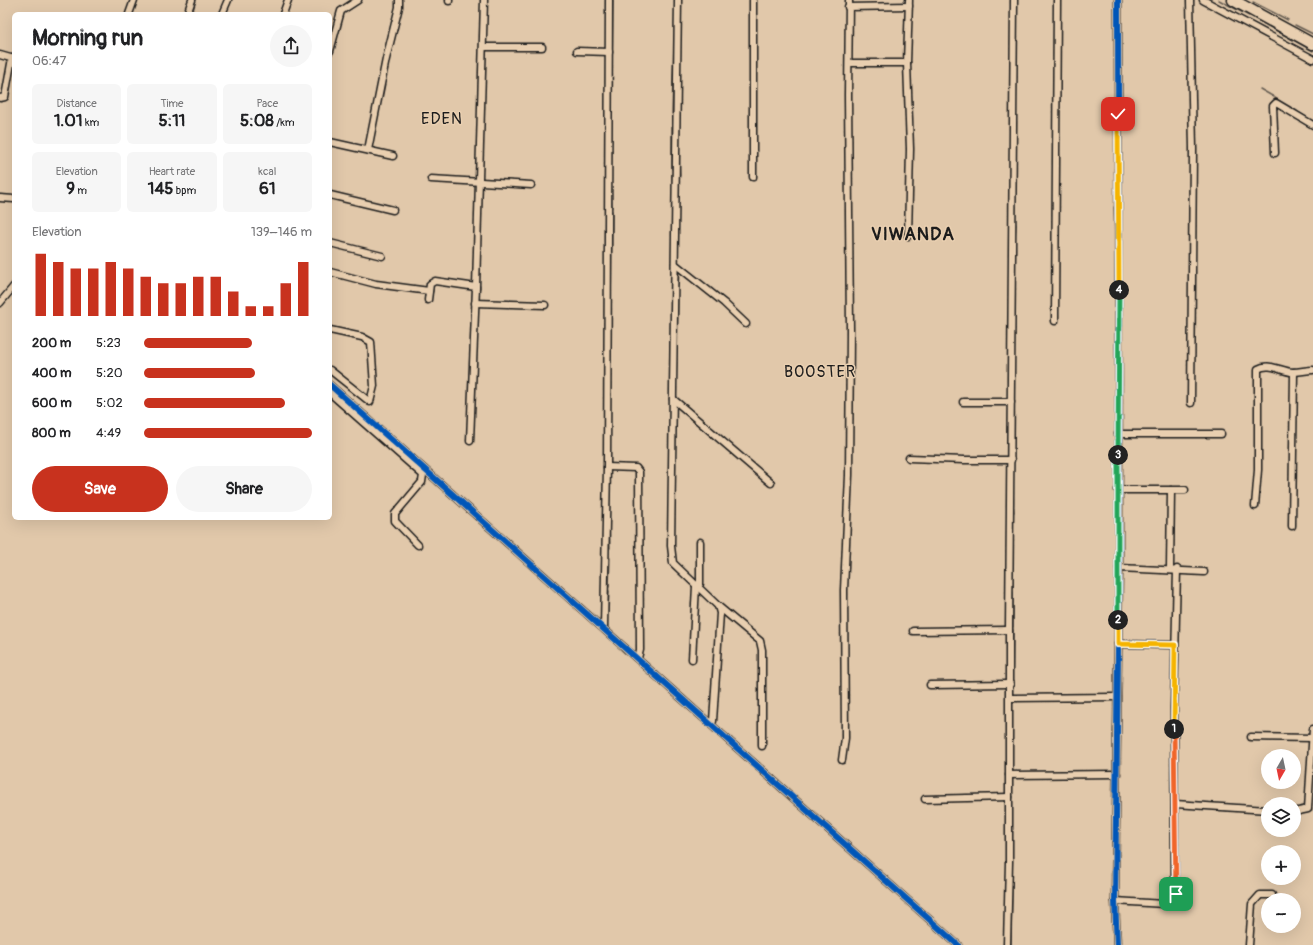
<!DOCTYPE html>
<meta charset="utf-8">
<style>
body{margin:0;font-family:Pangolin,sans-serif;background:#f6f6f6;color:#202124;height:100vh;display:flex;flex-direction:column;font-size:15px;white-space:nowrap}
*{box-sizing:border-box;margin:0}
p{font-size:13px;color:#757577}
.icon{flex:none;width:22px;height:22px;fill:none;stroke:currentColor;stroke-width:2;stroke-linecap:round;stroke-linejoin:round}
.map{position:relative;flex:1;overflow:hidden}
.side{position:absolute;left:12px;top:12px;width:320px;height:508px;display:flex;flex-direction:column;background:#fff;border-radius:6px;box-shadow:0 4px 16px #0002}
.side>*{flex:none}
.needle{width:26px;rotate:189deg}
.fabs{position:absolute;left:1261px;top:749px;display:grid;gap:8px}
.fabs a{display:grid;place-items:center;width:40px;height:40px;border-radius:50%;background:#fff;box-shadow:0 4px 16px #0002;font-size:20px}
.pin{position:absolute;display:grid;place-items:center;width:34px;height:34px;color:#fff;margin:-17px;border-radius:8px;box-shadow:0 2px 6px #0006}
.km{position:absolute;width:20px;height:20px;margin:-10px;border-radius:50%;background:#222;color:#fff;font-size:11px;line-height:20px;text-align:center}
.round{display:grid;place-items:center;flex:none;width:42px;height:42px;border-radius:21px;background:#f6f6f6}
.headline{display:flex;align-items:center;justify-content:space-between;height:68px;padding:0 20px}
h1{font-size:22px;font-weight:800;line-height:30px}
.stats{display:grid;grid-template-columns:repeat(3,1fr);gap:6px;height:68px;padding:4px 20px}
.stats div{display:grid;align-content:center;border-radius:6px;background:#f6f6f6;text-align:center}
.stats b{font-size:17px;font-weight:800}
.stats small{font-size:11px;font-weight:400}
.stats p{font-size:11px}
.chart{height:112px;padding:8px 20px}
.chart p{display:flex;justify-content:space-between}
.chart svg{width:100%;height:72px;margin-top:4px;stroke:#c8321e;stroke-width:6}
.button{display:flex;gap:8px;margin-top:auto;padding:8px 20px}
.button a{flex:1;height:46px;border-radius:24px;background:#c8321e;color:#fff;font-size:16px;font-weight:800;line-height:46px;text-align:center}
.button a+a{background:#f6f6f6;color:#202124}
ul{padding:0 20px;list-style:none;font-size:13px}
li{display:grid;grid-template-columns:64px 48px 1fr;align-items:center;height:30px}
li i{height:10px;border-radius:5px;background:#c8321e}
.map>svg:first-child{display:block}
</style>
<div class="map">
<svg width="1313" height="945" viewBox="0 0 1313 945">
<rect width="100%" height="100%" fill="#e1c8aa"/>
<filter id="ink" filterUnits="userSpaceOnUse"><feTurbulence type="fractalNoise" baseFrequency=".025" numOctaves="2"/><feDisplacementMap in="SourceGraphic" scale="8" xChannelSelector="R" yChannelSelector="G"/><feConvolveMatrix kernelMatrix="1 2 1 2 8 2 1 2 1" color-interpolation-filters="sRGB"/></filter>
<g filter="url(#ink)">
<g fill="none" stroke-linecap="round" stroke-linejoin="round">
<g stroke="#665d52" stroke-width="1.5">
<polyline points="1219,0 1249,16"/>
<polyline points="1253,2 1288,20"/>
<polyline points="192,14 196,0"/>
<polyline points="1255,19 1313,51"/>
<polyline points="1295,25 1313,34"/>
<polyline points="606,42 606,32"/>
<polyline points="612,77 613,0"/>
<polyline points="1115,83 1115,127"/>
<polyline points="1260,89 1274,97"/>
<polyline points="1275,98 1297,111"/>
<polyline points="1298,112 1306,117"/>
<polyline points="672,114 674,42"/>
<polyline points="1311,120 1313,121"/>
<polyline points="605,144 606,57"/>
<polyline points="611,153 611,183"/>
<polyline points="679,157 680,176"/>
<polyline points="672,169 672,120"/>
<polyline points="1115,173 1115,157"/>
<polyline points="672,175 673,186"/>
<polyline points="611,188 612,207"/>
<polyline points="679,197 679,180"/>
<polyline points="1115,201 1115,176"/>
<polyline points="1114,207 1115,238"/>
<polyline points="1015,238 1016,224"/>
<polyline points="678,289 679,272"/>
<polyline points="611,313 612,211"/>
<polyline points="611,324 611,319"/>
<polyline points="611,337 611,329"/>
<polyline points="677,341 678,298"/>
<polyline points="676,351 677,345"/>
<polyline points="670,362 673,194"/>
<polyline points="676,367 676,399"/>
<polyline points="604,400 605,345"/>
<polyline points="1013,466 1013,472"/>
<polyline points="1013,504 1014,512"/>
<polyline points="609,512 610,487"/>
<polyline points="609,524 610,548"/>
<polyline points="674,549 675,444"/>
<polyline points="1013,560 1013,516"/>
<polyline points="673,568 690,584"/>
<polyline points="1013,568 1013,564"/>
<polyline points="1012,572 1013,587"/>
<polyline points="609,587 610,558"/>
<polyline points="608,612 609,591"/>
<polyline points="600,621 601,615"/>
<polyline points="1013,627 1013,591"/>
<polyline points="1012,684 1013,631"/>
<polyline points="1012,829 1012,877"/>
<polyline points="1011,945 1012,890"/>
</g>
<g stroke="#1c1c1c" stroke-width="9">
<g id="minor">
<polyline points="678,0 671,546 673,563 718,606 720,613 713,721"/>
<polyline points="753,0 753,177"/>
<polyline points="1190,0 1193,149 1191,403"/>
<polyline points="1203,0 1313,59"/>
<polyline points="449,1 449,0"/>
<polyline points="848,7 909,6"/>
<polyline points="129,14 134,0"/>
<polyline points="187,14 192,0"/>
<polyline points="222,14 228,0"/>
<polyline points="283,14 288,0"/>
<polyline points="484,47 542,47"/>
<polyline points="330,51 341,11 358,0"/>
<polyline points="577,51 609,52"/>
<polyline points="0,55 14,59"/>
<polyline points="849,63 907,63"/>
<polyline points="0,98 5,97 12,58"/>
<polyline points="330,142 393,156"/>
<polyline points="368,150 386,59 399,7 399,0"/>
<polyline points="1275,153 1273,106 1276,103 1313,125"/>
<polyline points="431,179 531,185"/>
<polyline points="330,195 393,210"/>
<polyline points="0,198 14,199"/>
<polyline points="908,236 910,149 907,63 909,0"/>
<polyline points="330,243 382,256"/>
<polyline points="675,264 724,303 746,324"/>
<polyline points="330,272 376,284 429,291"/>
<polyline points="428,300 430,284 435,281 476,287"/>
<polyline points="0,303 14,286"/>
<polyline points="475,303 545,305"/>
<polyline points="1055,321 1057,0"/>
<polyline points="330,330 362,337 371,342 374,386 370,402 330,370"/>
<polyline points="330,385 958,945"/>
<polyline points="330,393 423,475 422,482 395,514 395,521 418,545"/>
<polyline points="673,399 771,483"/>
<polyline points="963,402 1011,402"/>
<polyline points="1118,434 1221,434"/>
<polyline points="470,441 476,287 484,0"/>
<polyline points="909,458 964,460 1011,460"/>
<polyline points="607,467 636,468 639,472 640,650 638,658"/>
<polyline points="1118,490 1185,490"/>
<path d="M 1255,506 L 1258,470 L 1258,369 C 1270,362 1282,372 1293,372 C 1300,372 1306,370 1313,370"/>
<polyline points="1292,526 1294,372"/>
<polyline points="1119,568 1204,572"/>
<polyline points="1170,569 1171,490"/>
<polyline points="718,606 760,641 762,650 762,746"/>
<polyline points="604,628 607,467 609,0"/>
<polyline points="913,631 1009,630"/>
<polyline points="1118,644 1175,645"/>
<polyline points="692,659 696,586 700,584 700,542"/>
<polyline points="930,685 1010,684"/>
<polyline points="1010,698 1117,697"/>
<polyline points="1251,737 1313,738"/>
<polyline points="842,760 845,738 844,590 849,475 850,330 848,95 849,0"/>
<polyline points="1009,775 1117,774"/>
<polyline points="925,799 1009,797"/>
<polyline points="1175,804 1268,810"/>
<polyline points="1294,812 1308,809 1313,729"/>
<polyline points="1115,901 1164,904 1173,903 1175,899 1174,707 1177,569"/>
<polyline points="1007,945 1009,862 1009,630 1014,0"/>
<polyline points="1117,945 1115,901 1119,568 1118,0"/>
<polyline points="1249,945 1252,904 1260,895 1272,895"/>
</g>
</g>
<g stroke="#1c1c1c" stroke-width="13">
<polyline id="primary" points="1233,0 1313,44"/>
</g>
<use href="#minor" stroke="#e9cfb0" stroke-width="6"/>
<use href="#primary" stroke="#e9cfb0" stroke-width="10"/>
<g stroke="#e9cfb0" stroke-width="8">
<g id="cycleway">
<polyline points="330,385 958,945"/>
<polyline points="1117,945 1115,901 1119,568 1118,0"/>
</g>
</g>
<use href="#cycleway" stroke="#0057b8" stroke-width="6"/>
</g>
</g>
<g fill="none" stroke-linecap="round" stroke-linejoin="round" filter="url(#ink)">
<g stroke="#fff" stroke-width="8">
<polyline id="split-1" points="1174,729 1176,894"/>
</g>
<g stroke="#fff" stroke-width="8">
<polyline id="split-2" points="1118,620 1118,644 1175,645 1174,729"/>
</g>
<g stroke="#fff" stroke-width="8">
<polyline id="split-3" points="1118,620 1118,455"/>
</g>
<g stroke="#fff" stroke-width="8">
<polyline id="split-4" points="1118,455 1119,290"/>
</g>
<g stroke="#fff" stroke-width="8">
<polyline id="split-5" points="1118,114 1119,290"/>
</g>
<use href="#split-1" stroke="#f0652b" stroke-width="5"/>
<use href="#split-2" stroke="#f5b400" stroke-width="5"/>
<use href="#split-3" stroke="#22a559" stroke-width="5"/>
<use href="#split-4" stroke="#22a559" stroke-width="5"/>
<use href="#split-5" stroke="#f5b400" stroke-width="5"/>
</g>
<g text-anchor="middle" stroke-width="3" stroke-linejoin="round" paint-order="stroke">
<g font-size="16" letter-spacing="1" fill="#1c1c1c" stroke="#e9cfb0">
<text x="442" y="124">EDEN</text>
<text x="820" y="377">BOOSTER</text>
</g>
<g font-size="18" font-weight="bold" letter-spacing="1" fill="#1c1c1c" stroke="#e9cfb0">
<text x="913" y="240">VIWANDA</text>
</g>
</g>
</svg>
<div class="fabs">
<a><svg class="needle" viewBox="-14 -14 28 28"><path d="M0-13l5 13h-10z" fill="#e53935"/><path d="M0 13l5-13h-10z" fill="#757577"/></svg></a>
<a><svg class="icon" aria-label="layers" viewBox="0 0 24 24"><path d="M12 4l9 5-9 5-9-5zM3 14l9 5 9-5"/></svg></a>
<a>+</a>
<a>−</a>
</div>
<div class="pin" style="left:1176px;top:894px;background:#1e9e55"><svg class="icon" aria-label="arrive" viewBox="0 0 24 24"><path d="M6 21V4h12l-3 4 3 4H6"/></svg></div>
<div class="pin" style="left:1118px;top:114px;background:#d93025"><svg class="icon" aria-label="check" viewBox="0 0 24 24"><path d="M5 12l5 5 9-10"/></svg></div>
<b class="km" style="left:1174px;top:729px">1</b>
<b class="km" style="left:1118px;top:620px">2</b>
<b class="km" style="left:1118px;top:455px">3</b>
<b class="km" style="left:1119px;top:290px">4</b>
<section class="side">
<div class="headline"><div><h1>Morning run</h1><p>06:47</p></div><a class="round"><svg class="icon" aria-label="share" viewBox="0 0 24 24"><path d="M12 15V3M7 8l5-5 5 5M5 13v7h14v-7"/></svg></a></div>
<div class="stats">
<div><p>Distance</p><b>1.01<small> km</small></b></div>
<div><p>Time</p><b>5:11</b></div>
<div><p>Pace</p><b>5:08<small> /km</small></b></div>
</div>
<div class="stats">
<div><p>Elevation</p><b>9<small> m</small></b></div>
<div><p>Heart rate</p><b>145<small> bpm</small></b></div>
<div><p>kcal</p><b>61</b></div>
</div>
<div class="chart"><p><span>Elevation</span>139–146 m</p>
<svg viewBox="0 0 160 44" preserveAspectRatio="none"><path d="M5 44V6M15 44V11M25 44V15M35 44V15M45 44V11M55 44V15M65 44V20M75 44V24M85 44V24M95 44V20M105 44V20M115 44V29M125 44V38M135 44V38M145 44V24M155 44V11"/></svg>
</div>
<ul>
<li><b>200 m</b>5:23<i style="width:64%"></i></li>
<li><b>400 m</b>5:20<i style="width:66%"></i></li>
<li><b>600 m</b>5:02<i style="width:84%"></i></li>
<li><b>800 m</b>4:49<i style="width:100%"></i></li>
</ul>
<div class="button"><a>Save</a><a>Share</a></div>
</section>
</div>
